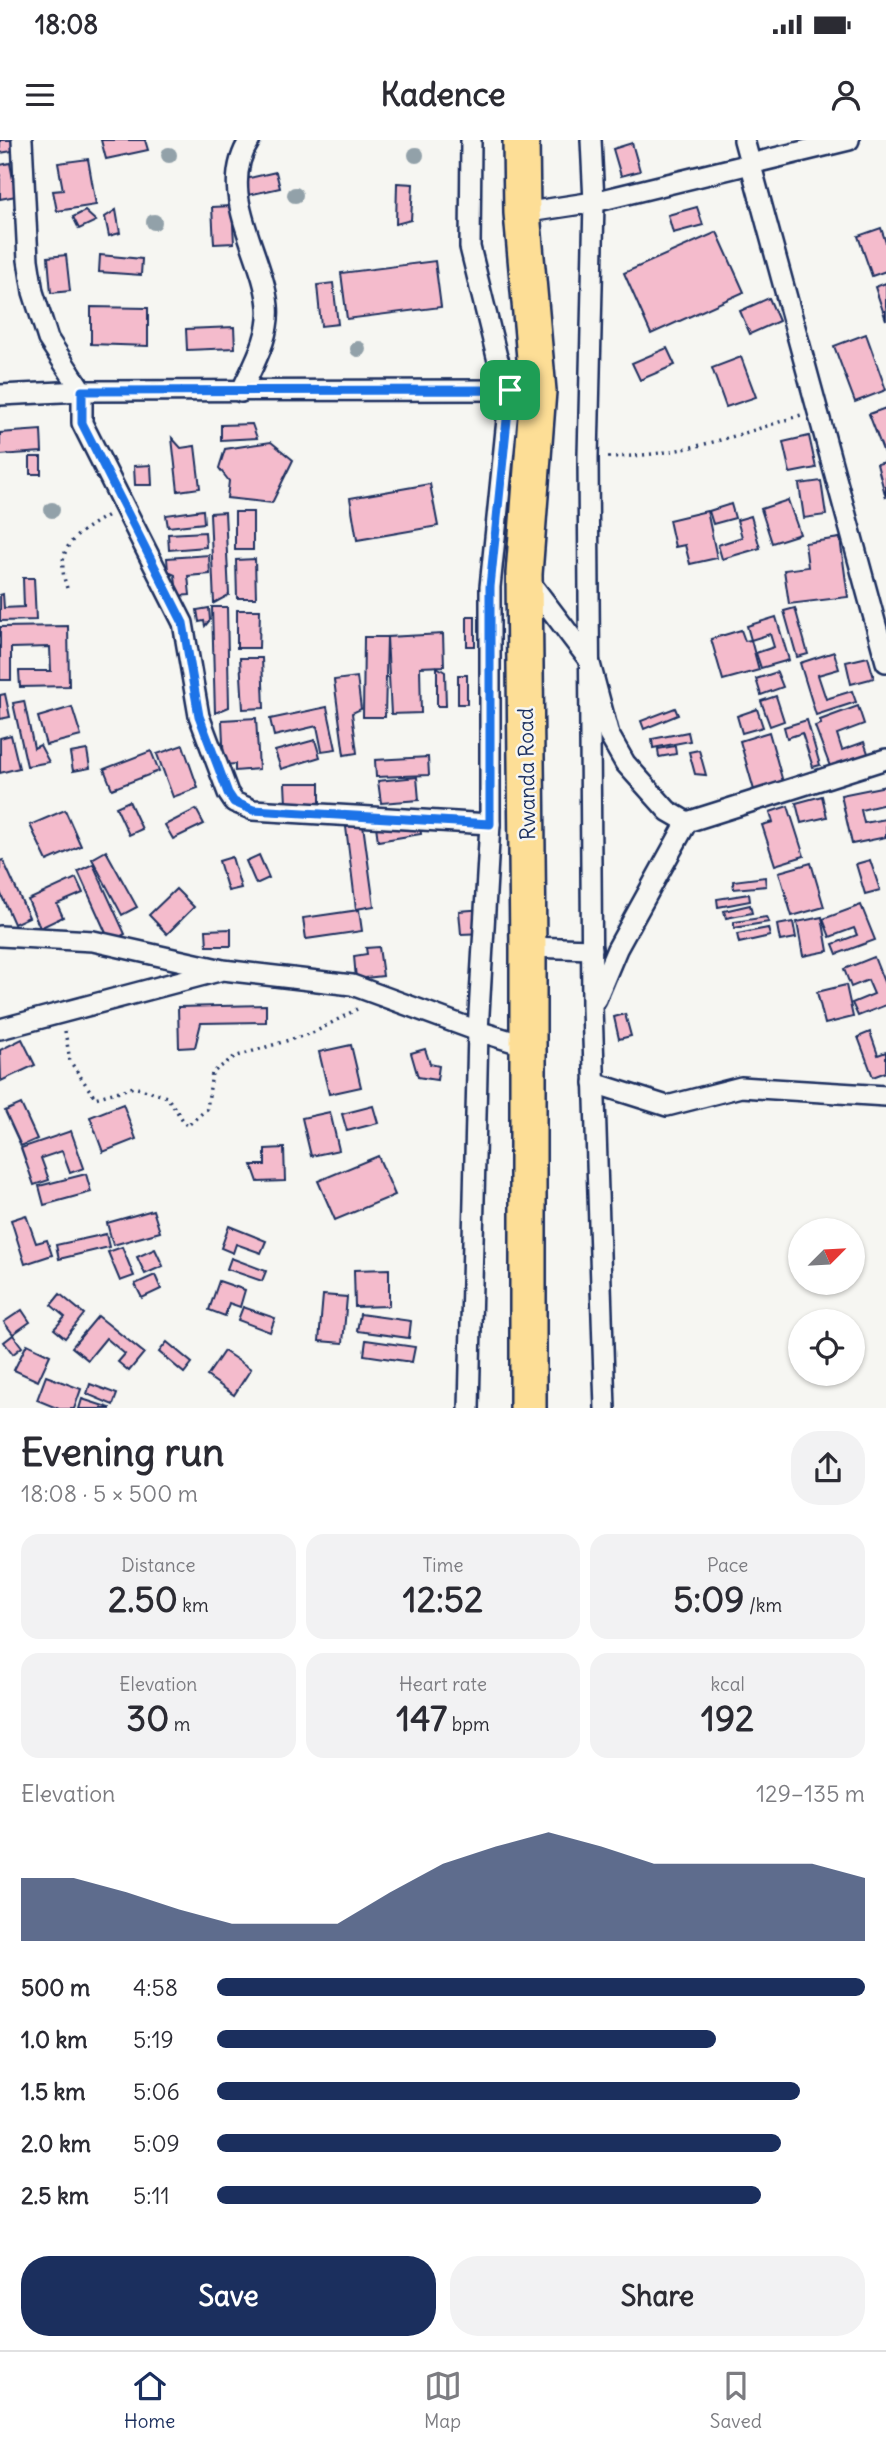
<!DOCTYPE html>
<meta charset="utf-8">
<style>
body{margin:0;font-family:Delius,sans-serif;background:#f2f2f3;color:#2b2b33;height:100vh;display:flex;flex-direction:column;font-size:26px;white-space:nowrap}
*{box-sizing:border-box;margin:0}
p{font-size:23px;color:#7c7c81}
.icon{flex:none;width:38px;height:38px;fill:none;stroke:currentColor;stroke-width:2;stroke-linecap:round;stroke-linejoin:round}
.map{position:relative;height:1268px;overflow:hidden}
.drawer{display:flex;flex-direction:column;background:#fff;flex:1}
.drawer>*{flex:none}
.needle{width:46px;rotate:66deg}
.tools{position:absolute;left:788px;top:1078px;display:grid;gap:14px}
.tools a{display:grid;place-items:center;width:77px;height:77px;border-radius:50%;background:#fff;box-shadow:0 2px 5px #0004;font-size:35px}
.pin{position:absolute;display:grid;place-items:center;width:60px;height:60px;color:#fff;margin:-30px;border-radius:14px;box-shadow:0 4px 10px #0006}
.round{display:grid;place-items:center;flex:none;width:74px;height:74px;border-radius:28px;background:#f2f2f3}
.overview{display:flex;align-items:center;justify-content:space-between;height:119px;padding:0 21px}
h1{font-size:38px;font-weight:800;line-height:52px}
.metrics{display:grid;grid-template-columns:repeat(3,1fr);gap:10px;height:119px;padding:7px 21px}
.metrics div{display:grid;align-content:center;border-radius:18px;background:#f2f2f3;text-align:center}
.metrics b{font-size:35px;font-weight:800}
.metrics small{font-size:19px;font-weight:400}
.metrics p{font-size:19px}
.chart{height:196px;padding:14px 21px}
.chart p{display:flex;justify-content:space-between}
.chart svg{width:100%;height:126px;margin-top:7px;fill:#1b2f5e;opacity:.7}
.primary-button{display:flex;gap:14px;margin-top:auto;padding:14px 21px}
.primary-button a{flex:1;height:80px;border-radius:28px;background:#1b2f5e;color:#fff;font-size:28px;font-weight:800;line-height:80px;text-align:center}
.primary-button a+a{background:#f2f2f3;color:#2b2b33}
ul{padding:0 21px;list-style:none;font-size:23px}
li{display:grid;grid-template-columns:112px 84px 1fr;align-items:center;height:52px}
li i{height:18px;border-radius:9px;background:#1b2f5e}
.status{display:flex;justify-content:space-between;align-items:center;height:49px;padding:0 35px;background:#fff;direction:ltr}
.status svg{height:19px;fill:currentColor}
header{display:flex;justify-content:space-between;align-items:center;height:91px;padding:0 21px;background:#fff;font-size:32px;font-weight:800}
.dock{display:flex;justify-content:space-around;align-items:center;height:98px;border-top:2px solid #e1e1e2;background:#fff;font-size:19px;color:#7c7c81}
.dock a{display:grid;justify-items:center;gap:4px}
.dock .current{color:#1b2f5e}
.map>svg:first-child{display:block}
</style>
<div class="status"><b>18:08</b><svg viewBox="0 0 49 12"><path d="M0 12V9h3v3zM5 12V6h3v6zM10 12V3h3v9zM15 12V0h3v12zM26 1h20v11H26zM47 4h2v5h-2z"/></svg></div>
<header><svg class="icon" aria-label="menu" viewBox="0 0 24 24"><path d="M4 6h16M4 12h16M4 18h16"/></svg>Kadence<svg class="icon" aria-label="person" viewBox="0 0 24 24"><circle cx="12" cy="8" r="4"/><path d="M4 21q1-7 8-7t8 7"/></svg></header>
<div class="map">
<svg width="886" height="1269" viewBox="0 0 886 1269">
<rect width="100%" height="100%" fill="#f6f6f2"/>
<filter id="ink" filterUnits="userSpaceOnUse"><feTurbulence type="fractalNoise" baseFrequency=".0143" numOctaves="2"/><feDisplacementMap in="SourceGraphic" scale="14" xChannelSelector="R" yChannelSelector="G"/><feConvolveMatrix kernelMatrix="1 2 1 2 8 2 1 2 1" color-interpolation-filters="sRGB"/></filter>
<g filter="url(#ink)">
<g fill="#f4bbcc" stroke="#1b2f5e" stroke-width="2">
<polygon points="0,0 16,0 18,10 0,13"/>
<polygon points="101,0 145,0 148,10 106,19"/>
<polygon points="632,3 640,31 621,36 613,9"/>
<polygon points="88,19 96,65 57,71 53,51 63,50 58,23"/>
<polygon points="10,23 16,56 0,59 0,25"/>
<polygon points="276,32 280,48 248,55 245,39"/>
<polygon points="397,43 413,44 411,80 396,84"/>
<polygon points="232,66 234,103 214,104 212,67"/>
<polygon points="697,67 703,85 673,93 668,75"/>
<polygon points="116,70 120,93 109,96 105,77"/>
<polygon points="85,71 96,81 79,89 73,77"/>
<polygon points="881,88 886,103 886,131 872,136 858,96"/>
<polygon points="717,92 744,152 651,194 624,133"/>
<polygon points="66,115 70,151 51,153 48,117"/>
<polygon points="100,115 142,119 141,135 99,132"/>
<polygon points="435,121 441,167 347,179 341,133"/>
<polygon points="333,143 338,184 321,186 317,145"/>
<polygon points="886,143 886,180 875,147"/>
<polygon points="769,158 779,181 750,194 740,171"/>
<polygon points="91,167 148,168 148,206 91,204"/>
<polygon points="234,187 235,208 187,210 186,189"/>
<polygon points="866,194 886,250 855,262 834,206"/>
<polygon points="667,208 675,225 640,240 632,223"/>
<polygon points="741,217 756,257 726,267 712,228"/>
<polygon points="886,268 886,312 884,313 869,274"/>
<polygon points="252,284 257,298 221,300 221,285"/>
<polygon points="41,290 42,312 0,315 0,293"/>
<polygon points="809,296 816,328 790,333 783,302"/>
<polygon points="172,298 181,308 195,306 200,348 178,351"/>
<polygon points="271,302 293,320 272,363 227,358 229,341 219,328 225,309"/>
<rect x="30" y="317" width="11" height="17"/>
<polygon points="886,322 886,358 877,324"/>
<polygon points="151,325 152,345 135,345 134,326"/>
<polygon points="821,341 826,375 804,378 799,344"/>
<polygon points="430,344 438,386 357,400 350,358"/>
<polygon points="788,360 800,394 772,403 761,369"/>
<polygon points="731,364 735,378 713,384 709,371"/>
<polygon points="203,370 204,383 168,387 166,375"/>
<polygon points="707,371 717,418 690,424 685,405 675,407 669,380"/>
<polygon points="225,372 229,455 214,463 210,373"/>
<rect x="235" y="372" width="18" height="38"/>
<polygon points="751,376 760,408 722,419 718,405 742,397 737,380"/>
<polygon points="205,392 206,407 169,410 168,394"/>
<polygon points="840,398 848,457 789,464 784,430 808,427 805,403"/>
<polygon points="209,415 210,434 188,436 190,455 177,456 175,435 168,432 167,418"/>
<polygon points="255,419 256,458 237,458 236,420"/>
<polygon points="23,438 34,438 36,480 0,481 0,455 3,454 4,468 24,467"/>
<polygon points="212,467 227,467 229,567 215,573"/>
<polygon points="209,468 210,480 205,486 204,481 199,482 197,470"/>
<polygon points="795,468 808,514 797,517 784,471"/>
<polygon points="237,470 260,470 259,508 237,508"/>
<rect x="467" y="476" width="8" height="30"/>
<polygon points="776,477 789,520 761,528 756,513 774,507 770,494 751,500 747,486"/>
<polygon points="68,486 69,546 20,547 19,531 51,531 50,507 11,508 11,540 0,540 0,487"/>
<polygon points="741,490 745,501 751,500 759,530 723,540 711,499"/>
<polygon points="443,494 444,526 420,527 421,573 391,574 387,497"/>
<polygon points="364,497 387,497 385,577 363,577"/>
<polygon points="834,512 839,529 818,535 826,559 852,551 856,562 816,575 800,523"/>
<polygon points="868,517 874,538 851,544 846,522"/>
<polygon points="240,518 262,518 264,568 243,569"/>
<polygon points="437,527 445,532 446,566 437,566"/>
<polygon points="777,532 783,547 761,555 756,539"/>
<rect x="458" y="535" width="9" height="29"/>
<polygon points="357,537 361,569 352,573 357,613 344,615 334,540"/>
<polygon points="5,554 10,577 0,579 0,555"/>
<polygon points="776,556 784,581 770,586 761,561"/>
<polygon points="24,561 34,608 40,605 49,622 27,626 13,563"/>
<polygon points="858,566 864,584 837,594 842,610 864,602 869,616 831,629 815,586 821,584 820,580"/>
<polygon points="72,567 81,596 46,605 38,577"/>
<polygon points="327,567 336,609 322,611 317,586 274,596 270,579"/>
<polygon points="675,568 678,575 644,589 641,581"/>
<polygon points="757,569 763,587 742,593 737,576"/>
<polygon points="256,578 259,629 235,631 235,624 224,625 222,580"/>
<polygon points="807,580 820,625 813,627 802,593 787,598 784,587"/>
<polygon points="688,592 690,601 653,608 652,599"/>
<polygon points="769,592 783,642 754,650 740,601"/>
<polygon points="11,595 19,628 0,633 0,598"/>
<polygon points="315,600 320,617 281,629 275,611"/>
<polygon points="183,605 198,648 173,657 157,614"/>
<polygon points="675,606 676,614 659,617 658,609"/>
<polygon points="87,610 90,628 73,631 70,613"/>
<polygon points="699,610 706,635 695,634 689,612"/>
<polygon points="151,611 159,631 112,649 104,629"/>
<polygon points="428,617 429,635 376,637 375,620"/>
<polygon points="417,637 419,660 381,663 378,641"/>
<polygon points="285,643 320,643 320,663 286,664"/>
<polygon points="886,646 886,664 861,670 864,683 886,679 886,697 852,704 841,655"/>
<polygon points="822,656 827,677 801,683 796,663"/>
<polygon points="129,661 142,689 129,695 116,667"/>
<polygon points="788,666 804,716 775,725 762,685 773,682 770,672"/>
<polygon points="196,669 204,684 173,699 165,685"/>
<polygon points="65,670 81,706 47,721 30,685"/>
<polygon points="419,679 421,694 378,701 376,686"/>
<polygon points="363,685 374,766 356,769 346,687"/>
<polygon points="106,711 137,767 122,775 92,719"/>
<polygon points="259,715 269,738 256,744 246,721"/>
<polygon points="232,717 241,748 228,751 219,721"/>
<polygon points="3,720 29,777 14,784 0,752 0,721"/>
<polygon points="870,720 880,750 865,754 856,724"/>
<polygon points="811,723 824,767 792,776 779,732"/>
<polygon points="93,724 125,794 110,802 78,731"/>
<polygon points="765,737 766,746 734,749 733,741"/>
<polygon points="76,738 83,753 57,764 63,777 40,788 28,760"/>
<polygon points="176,749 194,767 167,794 149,775"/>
<polygon points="749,754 750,761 718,767 717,759"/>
<polygon points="750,765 752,773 726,778 724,771"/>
<polygon points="861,765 875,800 837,814 833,804 857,795 854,788 830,797 823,779"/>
<polygon points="484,769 485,793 461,794 459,771"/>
<polygon points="359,770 362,791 306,799 303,778"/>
<polygon points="766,777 769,782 734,788 734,782"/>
<polygon points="822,777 828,811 803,816 797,782"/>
<polygon points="793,782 796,798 780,801 777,785"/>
<polygon points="768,788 770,796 739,803 737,794"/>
<polygon points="231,789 231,806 207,806 206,790"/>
<polygon points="379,807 383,836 356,839 354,816 367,814 366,808"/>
<polygon points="874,817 886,847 886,865 858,876 852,863 874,854 868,840 851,847 844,829"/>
<polygon points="846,845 853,877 825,884 817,852"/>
<polygon points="266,865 266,882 201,883 195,907 179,908 178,867"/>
<polygon points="625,874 631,896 619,899 614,877"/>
<polygon points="870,892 878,915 886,912 886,932 873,937 858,897"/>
<polygon points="22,899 35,925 1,941 0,910"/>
<polygon points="351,905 361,947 329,954 319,912"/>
<polygon points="425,909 430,924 439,926 437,940 418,937 411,913"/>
<polygon points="21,964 37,999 21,1006 5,971"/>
<polygon points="123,964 136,999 103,1012 90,977"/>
<polygon points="373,966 378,983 347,991 342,974"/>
<polygon points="330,972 339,1010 311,1016 302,978"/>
<polygon points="71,991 84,1028 70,1033 62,1011 41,1018 49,1040 34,1045 21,1008"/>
<polygon points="284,1008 285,1041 258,1042 252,1025 265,1025 265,1009"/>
<polygon points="378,1016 395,1055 335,1080 318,1041"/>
<polygon points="86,1034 91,1052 44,1065 39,1046"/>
<polygon points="153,1070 160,1092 113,1105 107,1083"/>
<polygon points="26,1075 36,1103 47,1100 52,1115 25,1124 11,1080"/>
<polygon points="229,1086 266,1101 261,1113 236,1104 233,1113 221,1108"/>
<polygon points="106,1094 109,1107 59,1119 56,1105"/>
<polygon points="122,1107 134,1136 120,1141 108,1112"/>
<polygon points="155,1109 163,1126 145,1134 137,1117"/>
<polygon points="231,1118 266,1131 262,1141 227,1129"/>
<polygon points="389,1129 389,1166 355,1167 354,1130"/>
<polygon points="155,1135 161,1149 142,1158 135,1144"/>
<polygon points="219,1141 245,1150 240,1167 229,1163 225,1176 209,1170"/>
<polygon points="60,1154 84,1174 65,1198 54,1189 65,1177 51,1165"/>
<polygon points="323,1155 347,1157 343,1203 319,1201"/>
<polygon points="243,1167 275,1178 270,1192 238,1180"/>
<polygon points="22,1170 30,1182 13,1194 4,1182"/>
<polygon points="360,1174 411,1181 409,1198 357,1191"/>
<polygon points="98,1176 144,1213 129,1231 118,1222 125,1214 106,1198 88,1220 72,1207"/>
<polygon points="13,1195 22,1207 13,1214 4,1202"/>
<polygon points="366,1200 415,1207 412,1222 364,1215"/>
<polygon points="167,1202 192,1223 184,1233 159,1212"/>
<polygon points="27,1204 50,1215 38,1241 14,1230"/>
<polygon points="224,1211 251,1229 234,1255 207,1236"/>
<polygon points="46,1236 81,1249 74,1269 59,1269 37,1260"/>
<polygon points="90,1244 117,1254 113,1265 87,1254"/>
<polygon points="82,1259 110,1268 110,1269 79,1269"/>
</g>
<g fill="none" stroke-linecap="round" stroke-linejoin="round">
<g stroke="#1b2f5e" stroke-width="24">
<g id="street">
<polyline points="22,0 28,120 33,152 48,199 82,251 82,283 183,483 199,576 228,653 234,662 253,670 490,684"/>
<polyline points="591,0 594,62 588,317 592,867 605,1269"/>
<polyline points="744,0 886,522"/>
<polyline points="522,73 594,62 849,0"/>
<path d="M 241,252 C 253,225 271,196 268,166 C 263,112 215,52 250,0"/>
<polyline points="0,255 82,251 519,250"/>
<polyline points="526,437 589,520 609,595 625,623 668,671 687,682"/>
<polyline points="0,796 93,801 223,830 352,845 478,891 527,906"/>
<polyline points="528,807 592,809"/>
<polyline points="596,859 617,809 687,682 886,619"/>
<polyline points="0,889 219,831"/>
<polyline points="594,943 667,966 741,947 886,956"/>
<polyline points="469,1269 478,891 490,684 490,447 510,250 497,217 470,107 471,0"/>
</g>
</g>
<g stroke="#1b2f5e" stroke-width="40">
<polyline id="highway" points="521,0 522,73 538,251 524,434 528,807 528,1269"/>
</g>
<g stroke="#1b2f5e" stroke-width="3.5" stroke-dasharray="2 5" stroke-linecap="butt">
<path d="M 608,317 C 680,316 732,297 801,275"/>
<path d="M 67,448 C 53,407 76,394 108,375"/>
<polyline points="65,891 70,921 95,958 134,947 167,957 187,986 207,969 212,933 234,917 315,892 357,869"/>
</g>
<use href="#street" stroke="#f6f6f2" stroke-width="19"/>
<use href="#highway" stroke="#fdde96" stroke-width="35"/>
</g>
<g fill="#92a1a9">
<circle cx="169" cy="15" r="8"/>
<circle cx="416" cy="15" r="8"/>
<circle cx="295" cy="55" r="8"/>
<circle cx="154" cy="82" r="8"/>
<circle cx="358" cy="209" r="8"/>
<circle cx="52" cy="370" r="8"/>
</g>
</g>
<g fill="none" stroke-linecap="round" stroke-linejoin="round" filter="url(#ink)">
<g stroke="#fff" stroke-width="14">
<polygon id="route" points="510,250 490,447 490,684 253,670 234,662 228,653 199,576 183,483 82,283 82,251"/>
</g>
<use href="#route" stroke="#1a73e8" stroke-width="9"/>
</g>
<g text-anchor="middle" stroke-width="5" stroke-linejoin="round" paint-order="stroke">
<g font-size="21" fill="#1b2f5e" stroke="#f6f6f2">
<text transform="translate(527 634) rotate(-91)" y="7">Rwanda Road</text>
</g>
</g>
</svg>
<div class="tools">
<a><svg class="needle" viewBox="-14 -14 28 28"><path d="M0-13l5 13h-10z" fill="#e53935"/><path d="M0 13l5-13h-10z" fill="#7c7c81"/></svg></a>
<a><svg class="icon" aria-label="locate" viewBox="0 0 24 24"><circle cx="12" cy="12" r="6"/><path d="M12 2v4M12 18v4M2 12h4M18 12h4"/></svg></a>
</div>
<div class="pin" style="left:510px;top:250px;background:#1e9e55"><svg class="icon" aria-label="arrive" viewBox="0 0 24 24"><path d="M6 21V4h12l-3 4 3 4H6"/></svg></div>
</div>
<section class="drawer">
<div class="overview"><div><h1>Evening run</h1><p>18:08 · 5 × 500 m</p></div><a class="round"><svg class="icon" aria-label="share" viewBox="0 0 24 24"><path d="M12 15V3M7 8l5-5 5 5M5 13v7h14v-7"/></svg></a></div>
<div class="metrics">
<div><p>Distance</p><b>2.50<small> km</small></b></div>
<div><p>Time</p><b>12:52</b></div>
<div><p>Pace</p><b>5:09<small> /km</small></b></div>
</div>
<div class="metrics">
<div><p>Elevation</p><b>30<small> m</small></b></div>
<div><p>Heart rate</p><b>147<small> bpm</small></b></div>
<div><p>kcal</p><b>192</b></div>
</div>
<div class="chart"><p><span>Elevation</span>129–135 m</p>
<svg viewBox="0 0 160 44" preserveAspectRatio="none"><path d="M0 44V22L10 22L20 27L30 33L40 38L50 38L60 38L70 27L80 17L90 11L100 6L110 11L120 17L130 17L140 17L150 17L160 22V44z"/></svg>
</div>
<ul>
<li><b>500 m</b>4:58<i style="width:100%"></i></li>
<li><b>1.0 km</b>5:19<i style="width:77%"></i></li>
<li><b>1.5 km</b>5:06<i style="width:90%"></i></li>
<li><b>2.0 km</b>5:09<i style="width:87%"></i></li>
<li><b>2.5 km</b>5:11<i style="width:84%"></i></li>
</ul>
<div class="primary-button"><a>Save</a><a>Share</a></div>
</section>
<nav class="dock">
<a class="current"><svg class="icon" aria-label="home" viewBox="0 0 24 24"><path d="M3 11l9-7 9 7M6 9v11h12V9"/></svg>Home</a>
<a><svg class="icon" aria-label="map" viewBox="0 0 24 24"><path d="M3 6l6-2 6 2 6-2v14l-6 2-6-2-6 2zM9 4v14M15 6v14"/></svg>Map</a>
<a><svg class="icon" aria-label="saved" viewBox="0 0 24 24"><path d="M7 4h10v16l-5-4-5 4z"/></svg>Saved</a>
</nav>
